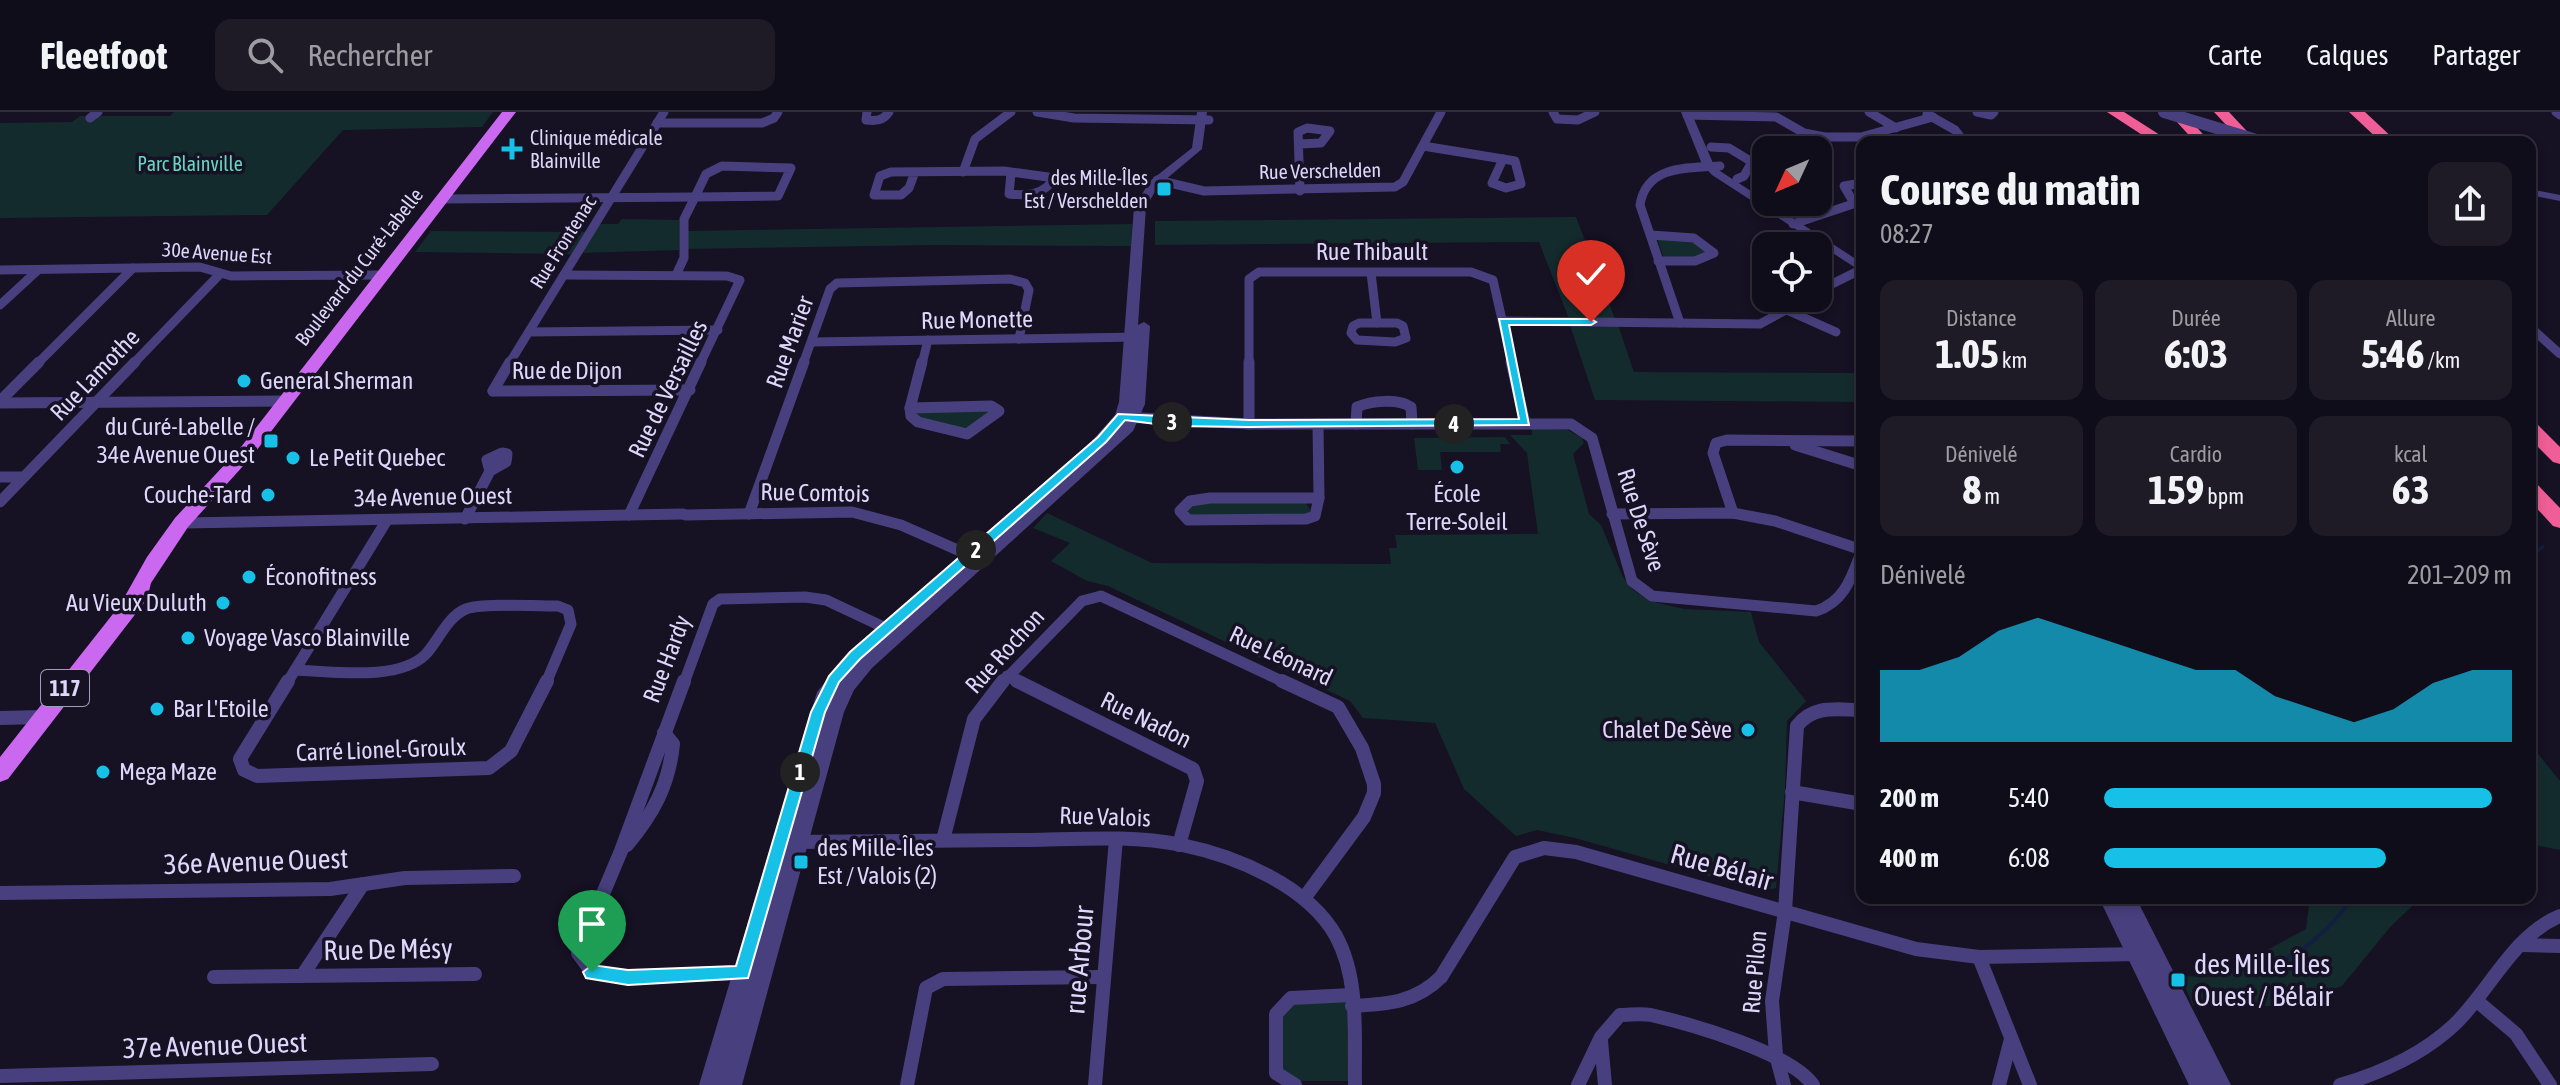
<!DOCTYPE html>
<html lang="fr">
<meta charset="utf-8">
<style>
body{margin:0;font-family:"Asap Condensed",sans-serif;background:#1e1b27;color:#f1f3f6;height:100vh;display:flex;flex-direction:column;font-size:30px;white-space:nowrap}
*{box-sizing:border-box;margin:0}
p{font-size:26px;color:#9c9ca2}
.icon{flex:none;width:44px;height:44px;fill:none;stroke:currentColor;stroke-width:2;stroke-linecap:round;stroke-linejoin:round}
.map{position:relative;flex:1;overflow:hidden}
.details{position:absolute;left:1856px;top:24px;width:680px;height:768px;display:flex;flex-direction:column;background:#100d1a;border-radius:16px;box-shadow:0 4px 12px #0003,0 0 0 2px #302d39}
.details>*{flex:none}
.needle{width:52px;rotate:226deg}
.controls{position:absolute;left:1752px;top:24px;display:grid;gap:16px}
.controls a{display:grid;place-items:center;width:80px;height:80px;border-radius:16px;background:#100d1a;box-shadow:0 4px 12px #0003,0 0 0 2px #302d39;font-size:40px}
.pin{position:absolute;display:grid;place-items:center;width:68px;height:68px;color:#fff;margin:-82px -34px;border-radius:50% 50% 50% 0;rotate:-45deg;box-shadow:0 0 8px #0007}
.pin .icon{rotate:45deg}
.km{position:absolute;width:40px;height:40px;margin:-20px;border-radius:50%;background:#222;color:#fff;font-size:22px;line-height:40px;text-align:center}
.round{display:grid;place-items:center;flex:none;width:84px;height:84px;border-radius:16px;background:#1e1b27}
.overview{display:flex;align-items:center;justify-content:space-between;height:136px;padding:0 24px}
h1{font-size:44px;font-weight:700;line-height:60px}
.stats{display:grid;grid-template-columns:repeat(3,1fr);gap:12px;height:136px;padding:8px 24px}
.stats div{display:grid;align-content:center;border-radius:16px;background:#1e1b27;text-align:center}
.stats b{font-size:40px;font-weight:700}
.stats small{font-size:22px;font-weight:400}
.stats p{font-size:22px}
.chart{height:224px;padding:16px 24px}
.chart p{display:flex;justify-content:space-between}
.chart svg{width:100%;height:144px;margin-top:8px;fill:#17c0e7;opacity:.7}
ul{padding:0 24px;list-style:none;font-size:26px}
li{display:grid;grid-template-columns:128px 96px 1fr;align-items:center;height:60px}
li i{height:20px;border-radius:10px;background:#17c0e7}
header{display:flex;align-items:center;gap:48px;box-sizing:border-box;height:112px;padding:0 40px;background:#100d1a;border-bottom:2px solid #302d39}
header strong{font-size:38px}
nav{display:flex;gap:44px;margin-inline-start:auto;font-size:28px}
.search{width:560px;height:72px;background:#1e1b27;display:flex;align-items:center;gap:20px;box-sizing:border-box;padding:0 28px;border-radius:16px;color:#9c9ca2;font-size:30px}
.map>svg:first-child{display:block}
</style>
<header>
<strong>Fleetfoot</strong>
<div class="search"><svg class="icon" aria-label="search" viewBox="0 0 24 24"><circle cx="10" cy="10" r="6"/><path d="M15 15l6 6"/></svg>Rechercher</div>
<nav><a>Carte</a><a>Calques</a><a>Partager</a></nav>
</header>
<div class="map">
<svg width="2560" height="973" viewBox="0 0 2560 973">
<rect width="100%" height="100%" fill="#161123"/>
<g fill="#142b2d">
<polygon points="174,0 493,0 482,15 343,18 267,103 0,106 0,11 72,10 80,4 170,4"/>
<polygon points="1576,105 1615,207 1569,207 1539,130 1155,133 1155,109"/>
<polygon points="622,107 679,108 679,138 580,141 598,112 618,112"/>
<polygon points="1132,112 1131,134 935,133 688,137 688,119"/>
<polygon points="431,119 585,120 571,142 415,140"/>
<polygon points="1657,126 1688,126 1706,139 1706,145 1664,147"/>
<polygon points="1570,213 1618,213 1634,260 1862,261 1862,290 1595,288"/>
<polygon points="919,299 991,299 969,319 920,308 917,302"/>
<polygon points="1532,317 1568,318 1582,326 1584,331 1573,342 1589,402 1601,413 1623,465 1633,478 1650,489 1684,497 1751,500 1759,530 1806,589 1787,609 1785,677 1776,776 1761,779 1575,726 1537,718 1516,724 1464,677 1435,611 1363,606 1350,589 1108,474 1087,469 1051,449 1070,431 1033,416 1047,401 1152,451 1391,452 1389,436 1397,436 1395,423 1538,422 1527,341 1510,323 1532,323"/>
<polygon points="1505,325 1510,332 1500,332 1501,340 1440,340 1442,358 1418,358 1414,326"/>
<polygon points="1305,390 1311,399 1301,404 1191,404 1186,400 1192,393 1207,391"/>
<polygon points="2530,632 2560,669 2560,738 2530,732"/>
<polygon points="2310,786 2421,786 2391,814 2342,874 2281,894 2193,894 2181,864 2217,865 2306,817"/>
<polygon points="1348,887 1355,969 1299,969 1283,959 1280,904 1291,893"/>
</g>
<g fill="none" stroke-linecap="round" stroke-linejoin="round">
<polyline stroke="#111f42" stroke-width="3" points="2530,444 2543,435"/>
<path stroke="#111f42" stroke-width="4" d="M 2264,860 C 2301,840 2328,822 2352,786"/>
<g stroke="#48407e" stroke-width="9">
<path d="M 867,0 L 866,8 C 876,9 883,9 889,0"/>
<polyline points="1037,0 1074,6 1209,8"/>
<polyline points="1553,0 1557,7 1578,8 1595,0"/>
<polyline points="1869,0 1896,16"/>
<polyline points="1977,0 1991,3 1994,0"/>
<polyline points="2556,0 2560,3"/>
<polyline points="1927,2 1955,18 1964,30"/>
<polyline points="1687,3 1776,5 1804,21 1825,25 1861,25 1933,5"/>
<polyline points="90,6 98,0"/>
<polyline points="657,11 762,11 774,6 778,0"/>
<polyline points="1299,32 1321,31 1330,19 1307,16 1298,20 1300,79"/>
<polyline points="1423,34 1503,47"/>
<polyline points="1711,35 1729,36 1752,50 1744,64 1737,67"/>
<polygon points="1503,47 1515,49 1521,72 1506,76 1492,71"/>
<polygon points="722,54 791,56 778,84 695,85 706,62"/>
<path d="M 915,60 L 909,76 L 901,83 L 874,83 L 880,64 L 891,60 L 1004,59 L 1055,66 C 1043,83 1029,84 1009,82 L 1011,61"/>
<polyline points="963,60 975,27 1011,0"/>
<polyline points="1157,68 1204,79 1395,75 1403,70 1441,0"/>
<polyline points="442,87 695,85"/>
<polyline points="1854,91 1844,74 1862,71"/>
<polyline points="1793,112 1862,89"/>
<polyline points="1651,123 1694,126 1714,141 1695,149 1658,149"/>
<polyline points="0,158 200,155 231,164 383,163"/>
<polyline points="1371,161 1377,211"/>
<polyline points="564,163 727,164 740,168 700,252"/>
<polyline points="676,163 684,146 684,107 695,85"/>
<polyline points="1818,179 1862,157"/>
<polyline points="0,193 38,158"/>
<polyline points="1789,199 1836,220"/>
<polyline points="1503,209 1760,212 1808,186"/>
<polygon points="1359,211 1397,211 1403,214 1406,226 1395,230 1357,228 1351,221 1353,214"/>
<path d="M 1680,211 L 1640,93 C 1646,53 1688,56 1720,54"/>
<polyline points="2530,215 2560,242"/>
<polyline points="529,220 718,218"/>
<polyline points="812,230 1140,225"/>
<polyline points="37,252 133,156"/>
<polyline points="133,252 219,163"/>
<polyline points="509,252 664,0"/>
<polyline points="803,252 830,177 837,171 1010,167 1025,171 1029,178 1019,227"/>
<polyline points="922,252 928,228"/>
<polyline points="1249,252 1249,167 1259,160 1471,160 1493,168 1512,252"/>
</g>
<g stroke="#48407e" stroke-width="11">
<polyline points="1249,250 1249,312"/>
<polyline points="1511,250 1525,311"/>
<polyline points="493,279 510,250"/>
<polyline points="493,279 690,278"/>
<polyline points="0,289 39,250"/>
<polyline points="0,291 286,289"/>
<polygon points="991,294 999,299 967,322 918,310 911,304 910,296"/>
<polyline points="910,296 922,250"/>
<path d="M 1124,305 L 1249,312 L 1571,312 L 1592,326 L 1632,469 L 1652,484 L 1816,499 C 1845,490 1852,464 1862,438"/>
<polyline points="1318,312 1319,386"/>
<path d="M 1356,312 L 1357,295 C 1371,289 1398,286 1411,295 L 1412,312"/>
<polyline points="1795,333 1862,354"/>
<polygon points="502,341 507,342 506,350 490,359 487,348"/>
<polyline points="0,365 23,365"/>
<polygon points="1210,386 1319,386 1315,404 1306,407 1188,408 1180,399 1190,389"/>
<polyline points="0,390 135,250"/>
<polyline points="1733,401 1713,341 1716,331 1727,328 1862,329"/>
<polyline points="749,402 804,250"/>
<polyline points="1612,402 1733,401 1775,409 1862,438"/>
<polyline points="629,403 701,250"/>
<polyline points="686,403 852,400 901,413 978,447"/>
<polyline points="465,407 490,359"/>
<polyline points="183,411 683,402"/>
<path d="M 295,558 C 330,559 399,570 426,542 C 438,529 448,504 466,497 C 482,491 538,494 558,494 L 568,498 L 571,512 L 546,571"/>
<polyline points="295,558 387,408"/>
<polyline points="1007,564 1021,571"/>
<polyline points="287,571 295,558"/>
<polyline points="684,571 713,492 720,487 805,485 826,488 892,519"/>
<polyline points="1002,571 1082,489 1101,484 1286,571"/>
</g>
<g stroke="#48407e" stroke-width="14">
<polyline points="288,569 240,647 244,658 257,664 489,656 511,639 547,569"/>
<polyline points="684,569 621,739 578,841 592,860 628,865 747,861"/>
<polyline points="1017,569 1193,657 1197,669 1179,733"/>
<polyline points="1282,569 1338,595 1362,636 1374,672 1374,681 1364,705 1305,785"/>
<polyline points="0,606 43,605"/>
<polyline points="1792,680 1862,692"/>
<polyline points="943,728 974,607 1003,569"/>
<path d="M 793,730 C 872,730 951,729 1030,728 C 1081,727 1132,723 1182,733 C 1236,744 1308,774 1336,824 C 1360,868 1354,925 1355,973"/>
<path d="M 627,733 C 653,702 669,673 673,632 L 664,621"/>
<polyline points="0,781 330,777 405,766 514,764"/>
<polyline points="2521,833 2560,834"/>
<polyline points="1979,845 2030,973"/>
<polyline points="302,864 363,772"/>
<polyline points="214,865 475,862"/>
<polyline points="2477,889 2516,922 2550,973"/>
<path d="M 1352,894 C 1387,892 1415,891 1441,865 L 1515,745 L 1544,736 L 1576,740 L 1916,837 L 1979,845 L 2140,842"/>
<polyline points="1601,929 1605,973"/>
<polyline points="0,964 432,952"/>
<polyline points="907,973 926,876 943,867 1104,865"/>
<polyline points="1095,973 1116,727"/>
<polyline points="1295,973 1276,961 1276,902 1291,886 1352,883"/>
<path d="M 1578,973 L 1601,925 L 1620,903 C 1630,903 1641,901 1651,903 C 1691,912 1791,941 1813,973"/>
<path d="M 1784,973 L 1776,943 L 1772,889 L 1785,799 L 1797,614 C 1814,592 1838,598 1862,598"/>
<polyline points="1999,973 2011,927"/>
<path d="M 2340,973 C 2381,961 2422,943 2454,913 C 2489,880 2513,823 2560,804"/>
</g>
<g fill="#48407e" fill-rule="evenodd">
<polygon points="1197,0 1207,0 1202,37 1159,73 1146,95 1138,213 1144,210 1150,214 1145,292 1133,319 872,556 854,578 844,600 742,973 699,973 817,580 849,540 1091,330 1115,303 1119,290 1134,95 1150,69 1192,36"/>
<polygon points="1681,0 1691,0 1713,51 1720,59 1862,151 1862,160 1712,63 1702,52"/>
<polygon points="2261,22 2282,28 2283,30 2257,27 2256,25"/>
<polygon points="2530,77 2560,83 2560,89 2530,83"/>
<polygon points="2099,786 2136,786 2231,973 2189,973"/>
</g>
<polygon fill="#ca69f0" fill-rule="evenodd" points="502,0 516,0 253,343 188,415 151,471 147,487 8,667 0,670 0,645 120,493 147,445 175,406 241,335"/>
<g fill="#ef5e96" fill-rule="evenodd">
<polygon points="2107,0 2124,0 2171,30 2153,30"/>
<polygon points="2168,0 2183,0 2210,30 2195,30"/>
<polygon points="2214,0 2229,0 2257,30 2242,30"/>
<polygon points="2349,0 2365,0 2397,30 2381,30"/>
<polygon points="2530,310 2537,312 2560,335 2560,352 2553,350 2530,327"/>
<polygon points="2530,370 2537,372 2560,396 2560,416 2553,414 2530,389"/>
</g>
<polyline stroke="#48407e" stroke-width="12" points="2164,0 2263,30"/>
</g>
<polygon fill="#17c0e7" stroke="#fff" stroke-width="2" points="1499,207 1591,207 1596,210 1591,213 1509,213 1529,313 1249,315 1171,314 1125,308 1106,330 860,547 839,570 825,600 748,866 628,873 586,866 583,860 592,853 628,858 736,854 811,600 829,564 850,540 1098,325 1118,302 1249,308 1519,307"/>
<g fill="#17c0e7" stroke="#161123" stroke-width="3">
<path d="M508 25h8v8h8v8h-8v8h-8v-8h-8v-8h8z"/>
<rect x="1156" y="69" width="16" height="16" rx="4"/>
<circle cx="244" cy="269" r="8"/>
<rect x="263" y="321" width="16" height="16" rx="4"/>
<circle cx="293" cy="346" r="8"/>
<circle cx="1457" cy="355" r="8"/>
<circle cx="268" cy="383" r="8"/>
<circle cx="249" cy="465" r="8"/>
<circle cx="223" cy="491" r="8"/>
<circle cx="188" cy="526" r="8"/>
<circle cx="157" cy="597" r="8"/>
<circle cx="1748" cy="618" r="8"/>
<circle cx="103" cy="660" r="8"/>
<rect x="793" y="742" width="16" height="16" rx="4"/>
<rect x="2170" y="860" width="16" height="16" rx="4"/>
</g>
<g text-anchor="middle" stroke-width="7" stroke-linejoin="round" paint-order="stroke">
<g font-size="20" fill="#ded7fb" stroke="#161123" text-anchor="start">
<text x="530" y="33">Clinique médicale<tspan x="530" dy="23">Blainville</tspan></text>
<text x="1148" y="73" text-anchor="end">des Mille-Îles<tspan x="1148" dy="23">Est / Verschelden</tspan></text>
</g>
<g font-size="20" fill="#6ad4c3" stroke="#161123">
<text x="190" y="59">Parc Blainville</text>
</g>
<g font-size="20" fill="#ded7fb" stroke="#161123">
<text transform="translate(1320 59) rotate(-1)" y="7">Rue Verschelden</text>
<text transform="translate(563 130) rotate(-58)" y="7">Rue Frontenac</text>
<text transform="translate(217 141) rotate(4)" y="7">30e Avenue Est</text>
<text transform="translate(359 155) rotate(-52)" y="7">Boulevard du Curé-Labelle</text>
</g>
<rect fill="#161123" stroke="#a29cba" stroke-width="2" x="41" y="558" width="48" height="36" rx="6"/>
<g font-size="22" font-weight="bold" fill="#ded7fb">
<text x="65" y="584">117</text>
</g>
<g font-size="24" fill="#ded7fb" stroke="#161123">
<text x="1372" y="148">Rue Thibault</text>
<text transform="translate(977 208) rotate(-1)" y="8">Rue Monette</text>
<text transform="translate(790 230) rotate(-70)" y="8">Rue Marier</text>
<text x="567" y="267">Rue de Dijon</text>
<text transform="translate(95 263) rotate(-46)" y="8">Rue Lamothe</text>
<text transform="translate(668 277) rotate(-64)" y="8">Rue de Versailles</text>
<text transform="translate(815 381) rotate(1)" y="8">Rue Comtois</text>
<text transform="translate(433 385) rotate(-1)" y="8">34e Avenue Ouest</text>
<text transform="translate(1641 408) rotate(72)" y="8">Rue De Sève</text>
<text transform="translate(1005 539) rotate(-48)" y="8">Rue Rochon</text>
<text transform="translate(1281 544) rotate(25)" y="8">Rue Léonard</text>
<text transform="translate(667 547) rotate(-69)" y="8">Rue Hardy</text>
<text transform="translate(1146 608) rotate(26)" y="8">Rue Nadon</text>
<text transform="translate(381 638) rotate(-2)" y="8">Carré Lionel-Groulx</text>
<text transform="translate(1105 705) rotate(2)" y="8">Rue Valois</text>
<text transform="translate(1755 860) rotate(-85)" y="8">Rue Pilon</text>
</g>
<g font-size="24" fill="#ded7fb" stroke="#161123" text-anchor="start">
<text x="260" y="277">General Sherman</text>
<text x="255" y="323" text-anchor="end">du Curé-Labelle /<tspan x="255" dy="28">34e Avenue Ouest</tspan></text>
<text x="309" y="354">Le Petit Quebec</text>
<text x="1457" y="390" text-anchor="middle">École<tspan x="1457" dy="28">Terre-Soleil</tspan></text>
<text x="252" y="391" text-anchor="end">Couche-Tard</text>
<text x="265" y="473">Éconofitness</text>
<text x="207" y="499" text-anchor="end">Au Vieux Duluth</text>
<text x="204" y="534">Voyage Vasco Blainville</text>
<text x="173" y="605">Bar L'Etoile</text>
<text x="1732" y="626" text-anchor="end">Chalet De Sève</text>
<text x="119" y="668">Mega Maze</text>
<text x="817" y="744">des Mille-Îles<tspan x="817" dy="28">Est / Valois (2)</tspan></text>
</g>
<g font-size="28" fill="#ded7fb" stroke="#161123">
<text transform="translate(256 749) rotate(-2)" y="10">36e Avenue Ouest</text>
<text transform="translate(1722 755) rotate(16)" y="10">Rue Bélair</text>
<text transform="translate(388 837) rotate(-1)" y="10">Rue De Mésy</text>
<text transform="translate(1079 848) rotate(-85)" y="10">rue Arbour</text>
<text transform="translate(215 933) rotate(-2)" y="10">37e Avenue Ouest</text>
</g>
<g font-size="28" fill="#ded7fb" stroke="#161123" text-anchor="start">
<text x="2194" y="862">des Mille-Îles<tspan x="2194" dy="32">Ouest / Bélair</tspan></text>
</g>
</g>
</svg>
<div class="controls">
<a><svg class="needle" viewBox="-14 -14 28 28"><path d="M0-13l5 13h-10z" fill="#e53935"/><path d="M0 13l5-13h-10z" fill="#9c9ca2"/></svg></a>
<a><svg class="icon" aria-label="locate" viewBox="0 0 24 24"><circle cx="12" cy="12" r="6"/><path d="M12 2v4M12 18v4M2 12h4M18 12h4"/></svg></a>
</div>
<div class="pin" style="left:592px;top:860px;background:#1e9e55"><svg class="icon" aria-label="arrive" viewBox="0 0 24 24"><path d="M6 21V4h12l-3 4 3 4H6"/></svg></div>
<div class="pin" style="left:1591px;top:210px;background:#d93025"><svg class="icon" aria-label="check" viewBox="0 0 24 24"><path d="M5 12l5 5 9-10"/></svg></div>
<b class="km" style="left:800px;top:660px">1</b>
<b class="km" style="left:976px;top:438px">2</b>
<b class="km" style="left:1172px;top:310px">3</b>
<b class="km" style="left:1454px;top:312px">4</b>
<section class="details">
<div class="overview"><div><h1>Course du matin</h1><p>08:27</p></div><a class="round"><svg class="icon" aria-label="share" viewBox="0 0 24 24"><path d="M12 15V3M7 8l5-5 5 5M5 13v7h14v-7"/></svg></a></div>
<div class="stats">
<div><p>Distance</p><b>1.05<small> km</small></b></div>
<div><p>Durée</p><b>6:03</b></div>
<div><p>Allure</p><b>5:46<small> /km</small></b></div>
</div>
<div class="stats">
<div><p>Dénivelé</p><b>8<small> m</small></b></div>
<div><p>Cardio</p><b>159<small> bpm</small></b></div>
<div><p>kcal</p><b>63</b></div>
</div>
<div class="chart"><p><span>Dénivelé</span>201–209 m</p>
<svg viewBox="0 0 160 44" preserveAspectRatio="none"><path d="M0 44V22L10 22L20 18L30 10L40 6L50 10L60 14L70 18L80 22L90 22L100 30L110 34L120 38L130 34L140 26L150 22L160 22V44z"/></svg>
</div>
<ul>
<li><b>200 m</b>5:40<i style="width:95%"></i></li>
<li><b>400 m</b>6:08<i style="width:69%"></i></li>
</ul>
</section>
</div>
